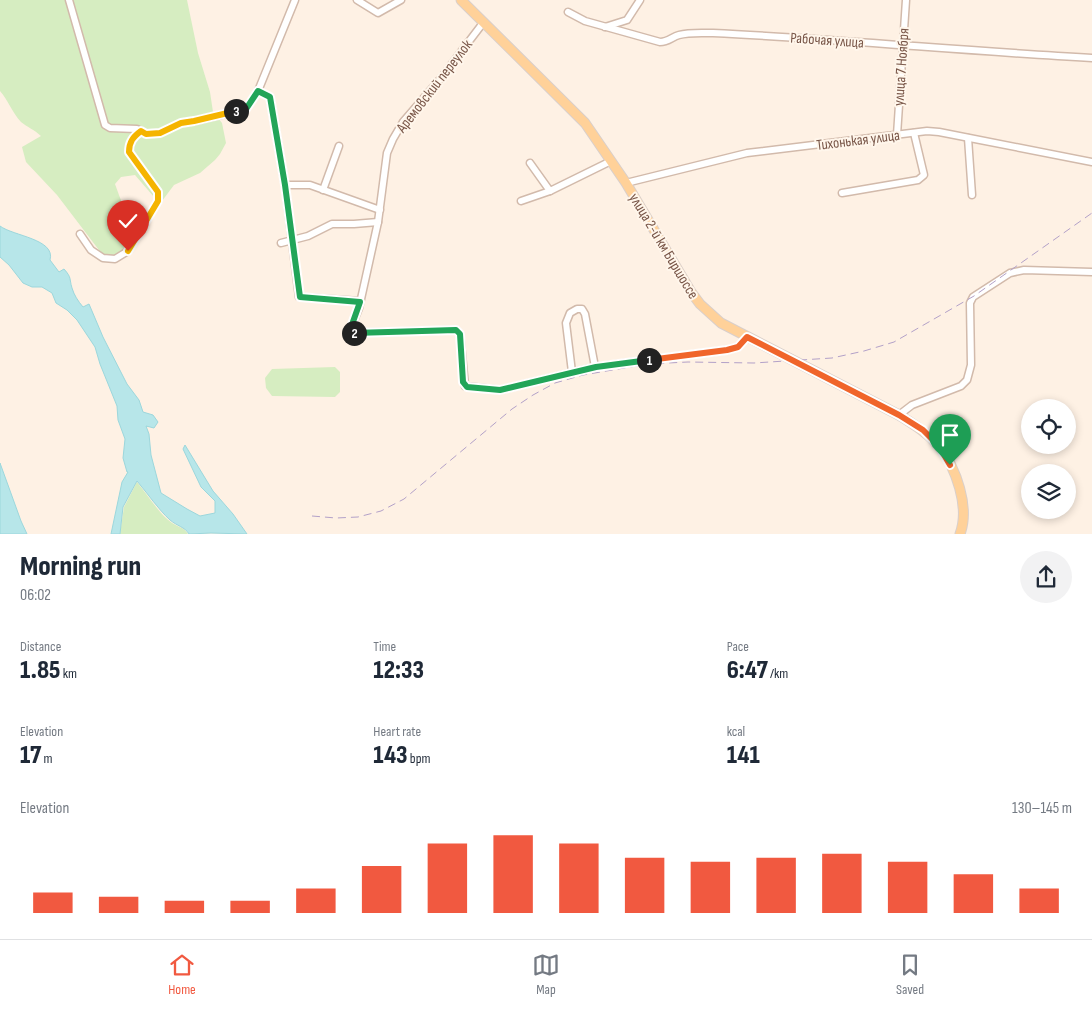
<!DOCTYPE html>
<meta charset="utf-8">
<style>
body{margin:0;font-family:"Sofia Sans Condensed",sans-serif;background:#f2f2f3;color:#1f2937;height:100vh;display:flex;flex-direction:column;font-size:19px;white-space:nowrap}
*{box-sizing:border-box;margin:0}
p{font-size:16px;color:#747a83}
.icon{flex:none;width:28px;height:28px;fill:none;stroke:currentColor;stroke-width:2;stroke-linecap:round;stroke-linejoin:round}
.map{position:relative;height:534px;overflow:hidden}
.panel{display:flex;flex-direction:column;background:#fff;flex:1}
.panel>*{flex:none}
.tools{position:absolute;left:1021px;top:399px;display:grid;gap:10px}
.tools a{display:grid;place-items:center;width:55px;height:55px;border-radius:50%;background:#fff;box-shadow:0 2px 8px #0003;font-size:25px}
.pin{position:absolute;display:grid;place-items:center;width:42px;height:42px;color:#fff;margin:-51px -21px;border-radius:50% 50% 50% 0;rotate:-45deg;box-shadow:0 0 5px #0007}
.pin .icon{rotate:45deg}
.km{position:absolute;width:25px;height:25px;margin:-12px;border-radius:50%;background:#222;color:#fff;font-size:14px;line-height:25px;text-align:center}
.round{display:grid;place-items:center;flex:none;width:52px;height:52px;border-radius:26px;background:#f2f2f3}
.headline{display:flex;align-items:center;justify-content:space-between;height:85px;padding:0 20px}
h1{font-size:28px;font-weight:800;line-height:38px}
.metrics{display:grid;grid-template-columns:repeat(3,1fr);gap:8px;height:85px;padding:5px 20px}
.metrics div{display:grid;align-content:center}
.metrics b{font-size:25px;font-weight:800}
.metrics small{font-size:14px;font-weight:400}
.metrics p{font-size:14px}
.chart{height:140px;padding:10px 20px}
.chart p{display:flex;justify-content:space-between}
.chart svg{width:100%;height:90px;margin-top:5px;stroke:#f15940;stroke-width:6}
.dock{display:flex;justify-content:space-around;align-items:center;height:70px;border-top:1px solid #e0e1e3;background:#fff;font-size:14px;color:#747a83}
.dock a{display:grid;justify-items:center;gap:2px}
.dock .active{color:#f15940}
.map>svg:first-child{display:block}
</style>
<div class="map">
<svg width="1092" height="534" viewBox="0 0 1092 534">
<rect width="100%" height="100%" fill="#fef1e4"/>
<g fill="#d6edc1">
<path d="M 0,0 L 187,0 L 198,53 L 210,92 L 213,112 L 222,123 L 226,143 L 220,154 L 215,160 L 200,173 L 174,185 L 162,201 L 154,197 L 135,175 L 121,177 L 115,184 C 118,192 121,201 125,210 C 128,216 134,223 136,230 C 140,247 127,261 110,262 L 102,254 L 57,195 L 26,162 L 22,147 L 41,136 C 35,130 27,127 21,122 C 12,112 8,100 0,91 Z"/>
<polygon points="335,367 340,372 340,392 335,397 272,396 266,388 265,378 272,369"/>
<path d="M 137,482 C 148,495 158,513 172,523 C 178,527 184,527 188,534 L 120,534 L 124,507 Z"/>
</g>
<g fill="#b7e6e9" stroke="#9cd7dc">
<path d="M 0,226 C 13,236 56,239 50,260 L 59,272 L 64,269 C 72,278 69,278 72,288 C 74,295 78,301 83,307 L 89,304 L 103,337 L 127,384 L 139,400 L 143,412 L 153,415 L 158,422 L 154,428 L 146,426 L 149,434 L 151,455 L 161,493 L 187,509 L 200,516 L 215,513 L 215,501 L 201,487 L 183,449 L 185,445 L 213,491 L 233,514 L 247,534 L 211,533 L 189,534 C 185,527 177,526 170,520 C 158,509 148,494 137,481 L 123,507 L 120,534 L 111,534 L 122,482 L 128,472 L 127,472 L 123,458 L 125,439 L 118,420 L 117,406 L 100,364 L 95,347 L 77,320 L 67,310 L 56,303 L 52,293 L 42,287 L 32,287 L 23,283 L 9,265 L 0,257 Z"/>
<polygon points="0,463 21,521 27,534 0,534"/>
</g>
<g fill="none" stroke-linecap="round" stroke-linejoin="round">
<g stroke="#d2baab" stroke-width="9">
<g id="minor">
<polyline points="69,0 105,125 110,128 137,129 146,134 160,133 181,123 194,121 246,109 258,91 295,0"/>
<polyline points="357,0 378,13 401,0"/>
<path d="M 568,12 L 585,21 L 660,42 C 668,42 672,37 679,35 C 689,32 702,33 713,33 C 839,39 965,51 1092,58"/>
<polyline points="483,23 441,78 403,122 393,139 387,153 378,222 359,308 349,333 456,330 460,334 465,386 500,390 595,367 727,350 738,347 747,337"/>
<polyline points="605,27 627,20 640,0"/>
<polyline points="258,91 270,97 285,185 299,297 360,301"/>
<polyline points="897,135 906,0"/>
<polyline points="968,138 972,195"/>
<polyline points="530,163 550,191 611,161"/>
<polyline points="626,183 747,153 927,131 939,132 1092,162"/>
<polyline points="285,185 310,185 380,210"/>
<polyline points="323,190 339,146"/>
<polyline points="842,193 918,180 924,175 914,133"/>
<polyline points="521,201 550,191"/>
<path d="M 80,234 L 91,250 L 103,258 L 115,259 L 128,251 L 158,201 L 158,192 L 129,152 C 129,142 133,137 141,131"/>
<polyline points="281,243 308,236 332,224 354,224 378,222"/>
<polyline points="572,372 566,323 570,313 577,309 582,309 585,314 595,367"/>
<polyline points="899,415 912,405 961,386 967,380 971,365 970,303 973,297 1010,273 1024,270 1092,272"/>
</g>
</g>
<g stroke="#d9cfcb" stroke-width="11">
<path id="major" d="M 461,0 L 585,123 L 626,183 L 691,292 L 700,304 L 721,323 L 899,415 C 913,424 928,433 939,446 C 956,468 970,507 960,534"/>
</g>
<use href="#minor" stroke="#fff" stroke-width="6"/>
<use href="#major" stroke="#ffd199" stroke-width="9"/>
<polyline stroke="#b3a1c8" stroke-width="1" stroke-dasharray="8 5" stroke-linecap="butt" points="312,516 336,518 358,517 381,511 404,499 512,409 533,395 555,383 583,375 648,364 688,362 754,363 832,358 864,351 894,342 974,296 1092,213"/>
</g>
<g fill="none" stroke-linecap="round" stroke-linejoin="round">
<g stroke="#fff" stroke-width="10">
<polyline id="split-1" points="649,360 727,350 738,347 747,337 899,415 923,430 939,446 950,465"/>
</g>
<g stroke="#fff" stroke-width="10">
<polyline id="split-2" points="354,333 456,330 460,334 463,382 467,387 500,390 596,367 649,360"/>
</g>
<g stroke="#fff" stroke-width="10">
<polyline id="split-3" points="236,111 246,109 258,91 270,97 285,185 300,297 360,302 349,333 354,333"/>
</g>
<g stroke="#fff" stroke-width="10">
<path id="split-4" d="M 128,251 L 158,201 L 158,192 L 129,152 C 129,142 133,137 141,131 L 146,134 L 160,133 L 181,123 L 194,121 L 236,111"/>
</g>
<use href="#split-1" stroke="#f0652b" stroke-width="6"/>
<use href="#split-2" stroke="#22a559" stroke-width="6"/>
<use href="#split-3" stroke="#22a559" stroke-width="6"/>
<use href="#split-4" stroke="#f5b400" stroke-width="6"/>
</g>
<g text-anchor="middle" stroke-width="4" stroke-linejoin="round" paint-order="stroke">
<g font-size="15" fill="#785547" stroke="#fff6eb">
<text transform="translate(827 40) rotate(4)" y="5">Рабочая улица</text>
<text transform="translate(901 67) rotate(-86)" y="5">улица 7 Ноября</text>
<text transform="translate(434 86) rotate(-52)" y="5">Аремовский переулок</text>
<text transform="translate(858 140) rotate(-7)" y="5">Тихонькая улица</text>
<text transform="translate(664 246) rotate(59)" y="5">улица 2-й км Биршоссе</text>
</g>
</g>
</svg>
<div class="tools">
<a><svg class="icon" aria-label="locate" viewBox="0 0 24 24"><circle cx="12" cy="12" r="6"/><path d="M12 2v4M12 18v4M2 12h4M18 12h4"/></svg></a>
<a><svg class="icon" aria-label="layers" viewBox="0 0 24 24"><path d="M12 4l9 5-9 5-9-5zM3 14l9 5 9-5"/></svg></a>
</div>
<div class="pin" style="left:950px;top:465px;background:#1e9e55"><svg class="icon" aria-label="arrive" viewBox="0 0 24 24"><path d="M6 21V4h12l-3 4 3 4H6"/></svg></div>
<div class="pin" style="left:128px;top:251px;background:#d93025"><svg class="icon" aria-label="check" viewBox="0 0 24 24"><path d="M5 12l5 5 9-10"/></svg></div>
<b class="km" style="left:649px;top:360px">1</b>
<b class="km" style="left:354px;top:333px">2</b>
<b class="km" style="left:236px;top:111px">3</b>
</div>
<section class="panel">
<div class="headline"><div><h1>Morning run</h1><p>06:02</p></div><a class="round"><svg class="icon" aria-label="share" viewBox="0 0 24 24"><path d="M12 15V3M7 8l5-5 5 5M5 13v7h14v-7"/></svg></a></div>
<div class="metrics">
<div><p>Distance</p><b>1.85<small> km</small></b></div>
<div><p>Time</p><b>12:33</b></div>
<div><p>Pace</p><b>6:47<small> /km</small></b></div>
</div>
<div class="metrics">
<div><p>Elevation</p><b>17<small> m</small></b></div>
<div><p>Heart rate</p><b>143<small> bpm</small></b></div>
<div><p>kcal</p><b>141</b></div>
</div>
<div class="chart"><p><span>Elevation</span>130–145 m</p>
<svg viewBox="0 0 160 44" preserveAspectRatio="none"><path d="M5 44V34M15 44V36M25 44V38M35 44V38M45 44V32M55 44V21M65 44V10M75 44V6M85 44V10M95 44V17M105 44V19M115 44V17M125 44V15M135 44V19M145 44V25M155 44V32"/></svg>
</div>
</section>
<nav class="dock">
<a class="active"><svg class="icon" aria-label="home" viewBox="0 0 24 24"><path d="M3 11l9-7 9 7M6 9v11h12V9"/></svg>Home</a>
<a><svg class="icon" aria-label="map" viewBox="0 0 24 24"><path d="M3 6l6-2 6 2 6-2v14l-6 2-6-2-6 2zM9 4v14M15 6v14"/></svg>Map</a>
<a><svg class="icon" aria-label="saved" viewBox="0 0 24 24"><path d="M7 4h10v16l-5-4-5 4z"/></svg>Saved</a>
</nav>
